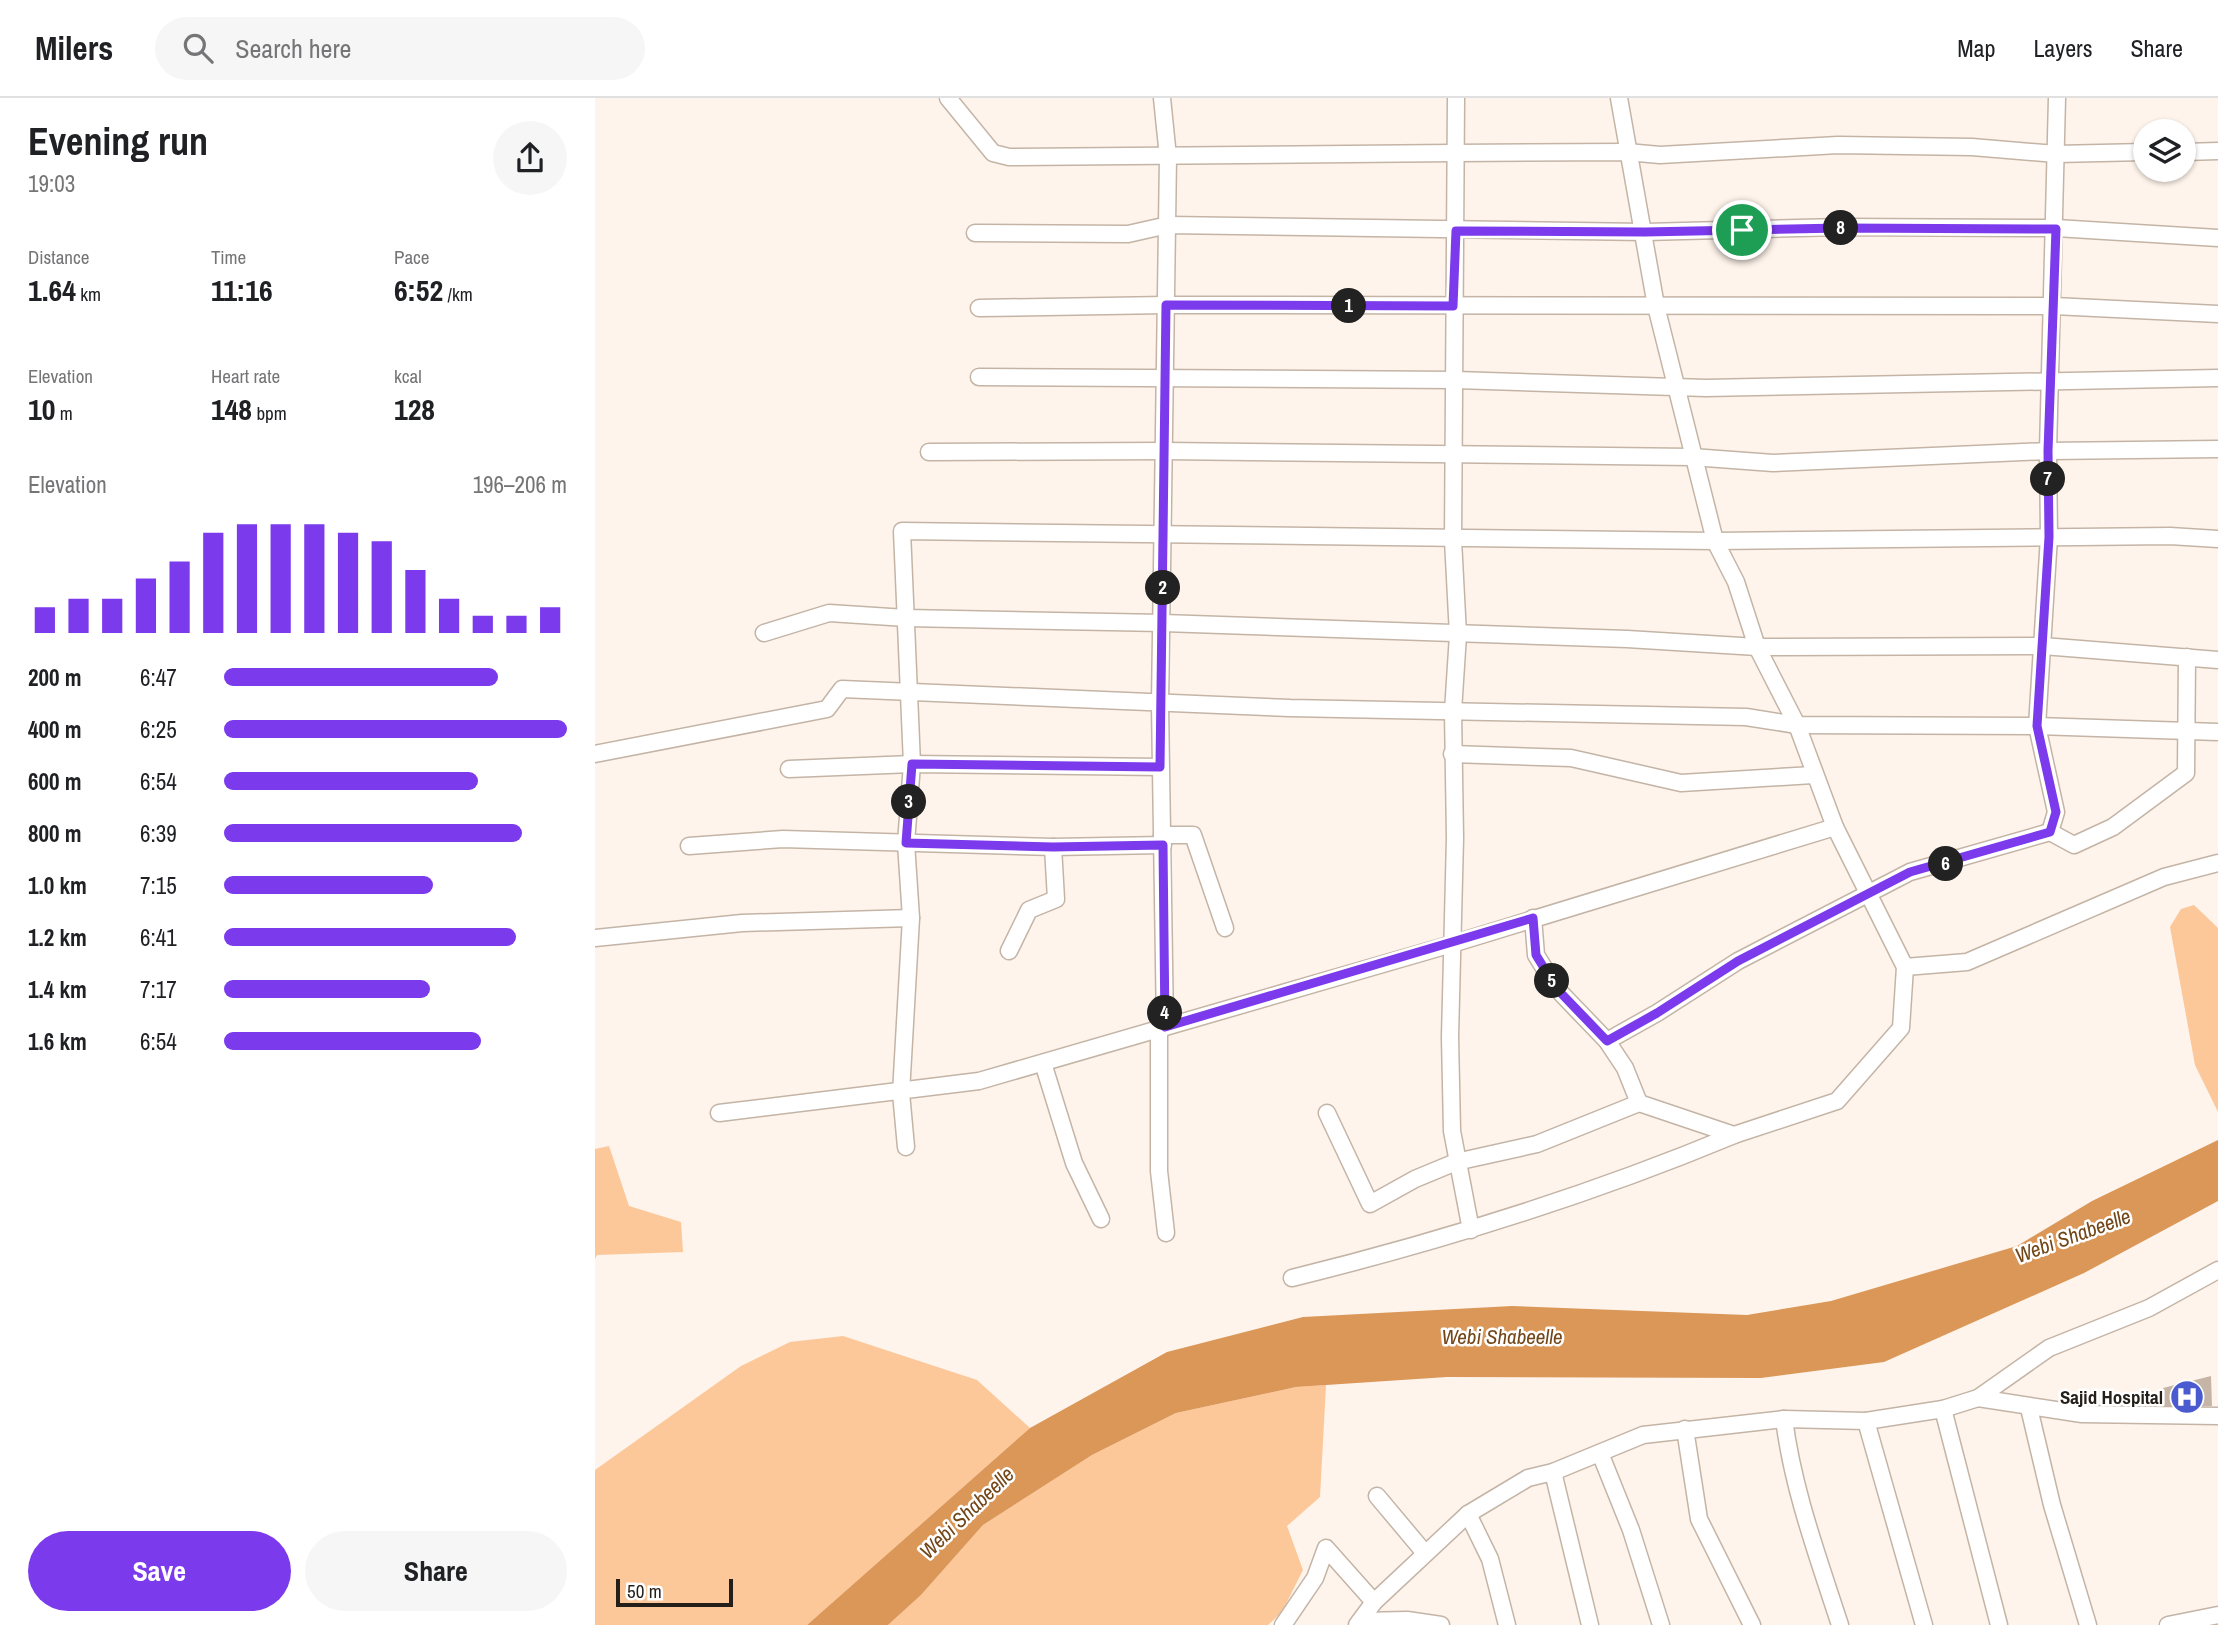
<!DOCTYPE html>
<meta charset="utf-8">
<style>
body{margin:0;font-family:"Archivo Narrow",sans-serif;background:#f6f6f6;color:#202124;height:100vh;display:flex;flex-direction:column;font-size:26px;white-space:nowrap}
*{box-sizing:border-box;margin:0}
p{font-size:23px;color:#757577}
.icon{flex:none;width:38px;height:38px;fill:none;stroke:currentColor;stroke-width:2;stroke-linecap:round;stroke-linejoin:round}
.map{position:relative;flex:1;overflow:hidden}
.drawer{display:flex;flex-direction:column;background:#fff;width:595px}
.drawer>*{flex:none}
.tools{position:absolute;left:1538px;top:21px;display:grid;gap:14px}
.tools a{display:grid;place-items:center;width:63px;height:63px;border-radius:50%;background:#fff;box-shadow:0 2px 5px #0004;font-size:35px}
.scale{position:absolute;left:21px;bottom:18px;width:117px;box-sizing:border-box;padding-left:7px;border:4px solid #251f1a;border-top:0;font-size:19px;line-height:24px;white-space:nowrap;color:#251f1a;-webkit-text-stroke:5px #fff;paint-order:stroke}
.pin{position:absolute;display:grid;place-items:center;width:60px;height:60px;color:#fff;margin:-30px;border:4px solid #fff;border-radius:50%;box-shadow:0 2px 7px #0007}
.km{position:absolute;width:35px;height:35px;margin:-18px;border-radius:50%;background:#222;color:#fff;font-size:19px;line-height:35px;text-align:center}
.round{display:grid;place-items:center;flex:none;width:74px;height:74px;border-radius:37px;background:#f6f6f6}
.head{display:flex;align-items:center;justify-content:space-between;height:119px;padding:0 28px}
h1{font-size:38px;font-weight:700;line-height:52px}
.metrics{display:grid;grid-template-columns:repeat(3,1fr);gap:10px;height:119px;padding:7px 28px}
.metrics div{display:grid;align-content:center}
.metrics b{font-size:30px;font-weight:700}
.metrics small{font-size:19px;font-weight:400}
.metrics p{font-size:19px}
.chart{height:196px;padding:14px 28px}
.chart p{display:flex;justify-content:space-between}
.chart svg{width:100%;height:126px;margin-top:7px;stroke:#7c3aed;stroke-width:6}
.action{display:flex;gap:14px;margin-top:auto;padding:14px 28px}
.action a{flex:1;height:80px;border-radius:42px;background:#7c3aed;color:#fff;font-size:28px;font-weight:700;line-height:80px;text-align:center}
.action a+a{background:#f6f6f6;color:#202124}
ul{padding:0 28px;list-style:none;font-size:23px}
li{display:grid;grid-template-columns:112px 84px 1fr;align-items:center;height:52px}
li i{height:18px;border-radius:9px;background:#7c3aed}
header{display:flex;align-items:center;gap:42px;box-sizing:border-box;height:98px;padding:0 35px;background:#fff;border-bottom:2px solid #e0e0e0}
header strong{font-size:33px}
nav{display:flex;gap:38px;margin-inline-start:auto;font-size:24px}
.search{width:490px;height:63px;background:#f6f6f6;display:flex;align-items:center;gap:18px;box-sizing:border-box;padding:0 24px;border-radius:38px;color:#757577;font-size:26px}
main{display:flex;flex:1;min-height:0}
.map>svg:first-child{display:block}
</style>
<header>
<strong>Milers</strong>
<div class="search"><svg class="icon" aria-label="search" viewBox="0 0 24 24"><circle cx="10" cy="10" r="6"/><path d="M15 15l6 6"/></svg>Search here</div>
<nav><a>Map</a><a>Layers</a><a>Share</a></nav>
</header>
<main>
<section class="drawer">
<div class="head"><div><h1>Evening run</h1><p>19:03</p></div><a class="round"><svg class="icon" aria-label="share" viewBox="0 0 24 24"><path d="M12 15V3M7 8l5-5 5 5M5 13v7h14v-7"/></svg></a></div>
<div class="metrics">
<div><p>Distance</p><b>1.64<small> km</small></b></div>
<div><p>Time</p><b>11:16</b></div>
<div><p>Pace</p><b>6:52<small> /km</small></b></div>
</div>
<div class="metrics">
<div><p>Elevation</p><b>10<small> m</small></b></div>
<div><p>Heart rate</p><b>148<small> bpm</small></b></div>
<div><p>kcal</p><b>128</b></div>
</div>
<div class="chart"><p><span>Elevation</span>196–206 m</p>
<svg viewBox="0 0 160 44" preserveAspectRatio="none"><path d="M5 44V35M15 44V32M25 44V32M35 44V25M45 44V19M55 44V9M65 44V6M75 44V6M85 44V6M95 44V9M105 44V12M115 44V22M125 44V32M135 44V38M145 44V38M155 44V35"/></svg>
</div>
<ul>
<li><b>200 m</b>6:47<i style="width:80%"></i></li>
<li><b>400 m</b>6:25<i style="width:100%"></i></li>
<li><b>600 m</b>6:54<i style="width:74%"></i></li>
<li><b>800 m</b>6:39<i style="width:87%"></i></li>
<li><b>1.0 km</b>7:15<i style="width:61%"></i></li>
<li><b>1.2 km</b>6:41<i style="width:85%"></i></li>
<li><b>1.4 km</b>7:17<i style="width:60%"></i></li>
<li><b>1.6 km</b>6:54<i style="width:75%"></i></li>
</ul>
<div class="action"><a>Save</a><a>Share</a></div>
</section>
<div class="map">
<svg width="1623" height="1527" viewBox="0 0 1623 1527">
<rect width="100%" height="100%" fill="#fef4eb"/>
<g fill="#fcc799">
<polygon points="1599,807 1623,830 1623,1014 1600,967 1575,829 1586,811"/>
<polygon points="14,1048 34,1108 86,1124 88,1154 2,1157 0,1161 0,1051"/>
<polygon points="248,1238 382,1282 435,1330 212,1527 0,1527 0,1372 146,1268 195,1244"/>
<polygon points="731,1287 725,1399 692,1428 708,1472 687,1514 673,1527 293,1527 326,1497 388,1427 497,1357 581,1315 701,1289"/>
</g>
<polygon fill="#db9758" points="1623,1042 1623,1103 1489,1175 1289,1264 1166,1280 852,1279 701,1289 581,1315 497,1357 388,1427 326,1497 293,1527 212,1527 435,1330 572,1254 708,1219 917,1208 1152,1217 1236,1203 1422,1148 1497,1103"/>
<polygon fill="#c5b5a7" points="1616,1278 1617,1308 1567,1309 1568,1290"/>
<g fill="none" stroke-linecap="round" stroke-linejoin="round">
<g stroke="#c4b4a6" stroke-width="19">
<g id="street">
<polyline points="353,0 398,55 414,59 859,55 1032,54 1065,57 1243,47 1377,49 1461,56 1550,54"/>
<polyline points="567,0 573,59 565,606 570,929"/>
<polyline points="861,0 858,442 863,537 858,613 860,740 855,939 857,1033 876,1132"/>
<polyline points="1589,54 1623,53"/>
<polyline points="380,135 533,136 573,127 1050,134 1245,129 1461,130 1623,140"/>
<polyline points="384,210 571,207 1459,208 1623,216"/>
<polyline points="384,279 861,282 1111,290 1623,280"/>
<polyline points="334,354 569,353 1097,359 1178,365 1453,353 1623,351"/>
<polyline points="169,535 234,515 311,520 568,525 1032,541 1162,549 1448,548 1623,562"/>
<polyline points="0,656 232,611 247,591 695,610 1151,619 1202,627 1442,628 1623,634"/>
<polyline points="857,656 976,660 1086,685 1218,677"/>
<polyline points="194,671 317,666 565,669"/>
<polyline points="1455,734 1479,747 1518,729 1591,675 1592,559"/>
<polyline points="567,737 598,737 630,830"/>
<polyline points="94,748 188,741 458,749 568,747"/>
<polyline points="938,820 941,857 962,891 1012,943 1030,970 1044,1005"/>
<polyline points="0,840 147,825 316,820"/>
<polyline points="414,853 434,812 461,801 458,749"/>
<polyline points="1310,869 1372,864 1569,779 1623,765"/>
<polyline points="564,931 564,1073 571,1135"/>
<polyline points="1012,943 1062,915 1143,863 1315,774 1455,734 1461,714 1442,628 1454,439 1453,353 1462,0"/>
<polyline points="448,965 479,1065 506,1121"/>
<polyline points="124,1015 384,983 857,846 1240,729"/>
<polyline points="732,1015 775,1106 820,1081 861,1064 942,1046 1044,1005 1139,1037 1242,1003 1306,930 1310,869 1240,729 1202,627 1162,549 1141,484 1120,443 1061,208 1024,0"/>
<polyline points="311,1049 306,995 316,820 311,745 317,666 307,433 1120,443 1575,438 1623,441"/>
<path d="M 697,1180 C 847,1143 995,1097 1139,1037"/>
<polyline points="1383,1300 1487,1316 1623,1318"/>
<polyline points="1434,1310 1457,1407 1493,1527"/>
<polyline points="1348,1311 1404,1527"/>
<path d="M 1189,1321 C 1198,1392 1223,1459 1245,1527"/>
<polyline points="1271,1323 1329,1527"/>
<polyline points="1090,1331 1104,1421 1157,1527"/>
<polyline points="1005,1355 1036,1432 1066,1527"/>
<polyline points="958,1374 995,1527"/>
<polyline points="782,1398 829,1454"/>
<polyline points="873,1416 895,1461 912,1527"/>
<polyline points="765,1523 812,1522 846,1527"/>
<polyline points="688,1527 720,1480 731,1450 779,1504"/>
<polyline points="762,1527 779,1504 873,1416 933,1380 958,1374 1048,1337 1189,1321 1271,1323 1348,1311 1383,1300 1454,1250 1554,1210 1623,1172"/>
<polyline points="1573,1527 1623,1517"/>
</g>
</g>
<use href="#street" stroke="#fff" stroke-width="16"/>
</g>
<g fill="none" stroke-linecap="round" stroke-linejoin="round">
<g stroke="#fff" stroke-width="14">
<polygon id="route" points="1245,130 1461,131 1453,353 1454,439 1442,628 1461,714 1455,734 1315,774 1143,863 1062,915 1012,943 962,891 941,857 938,820 570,929 568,747 458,749 311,745 317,666 565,669 571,207 858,208 861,133 1050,134"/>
</g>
<use href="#route" stroke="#7c3aed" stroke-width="9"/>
</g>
<defs>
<g id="hospital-disc" transform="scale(1.75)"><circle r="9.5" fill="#4a5bd0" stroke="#fff"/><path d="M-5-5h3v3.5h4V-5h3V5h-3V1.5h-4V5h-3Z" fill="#fff"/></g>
</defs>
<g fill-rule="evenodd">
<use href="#hospital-disc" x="1592" y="1299"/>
</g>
<g text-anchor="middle" stroke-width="5" stroke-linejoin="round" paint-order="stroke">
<g font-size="19" font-weight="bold" fill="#251f1a" stroke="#fff" text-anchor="end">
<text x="1568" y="1306">Sajid Hospital</text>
</g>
<g font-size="21" font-style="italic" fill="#734617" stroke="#fff">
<text transform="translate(1478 1138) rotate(-20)" y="7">Webi Shabeelle</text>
<text x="907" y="1246">Webi Shabeelle</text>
<text transform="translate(372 1415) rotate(-44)" y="7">Webi Shabeelle</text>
</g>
</g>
</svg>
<div class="tools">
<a><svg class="icon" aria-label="layers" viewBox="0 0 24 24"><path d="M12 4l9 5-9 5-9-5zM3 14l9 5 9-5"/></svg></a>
</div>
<div class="scale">50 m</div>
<div class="pin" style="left:1147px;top:132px;background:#1e9e55"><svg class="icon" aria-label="arrive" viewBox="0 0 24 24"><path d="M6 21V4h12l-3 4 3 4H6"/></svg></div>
<b class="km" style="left:754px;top:208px">1</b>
<b class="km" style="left:568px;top:490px">2</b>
<b class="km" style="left:314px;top:704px">3</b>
<b class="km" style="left:570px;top:915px">4</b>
<b class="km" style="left:957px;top:883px">5</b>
<b class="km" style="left:1351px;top:766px">6</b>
<b class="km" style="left:1453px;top:381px">7</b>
<b class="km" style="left:1246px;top:130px">8</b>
</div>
</main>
